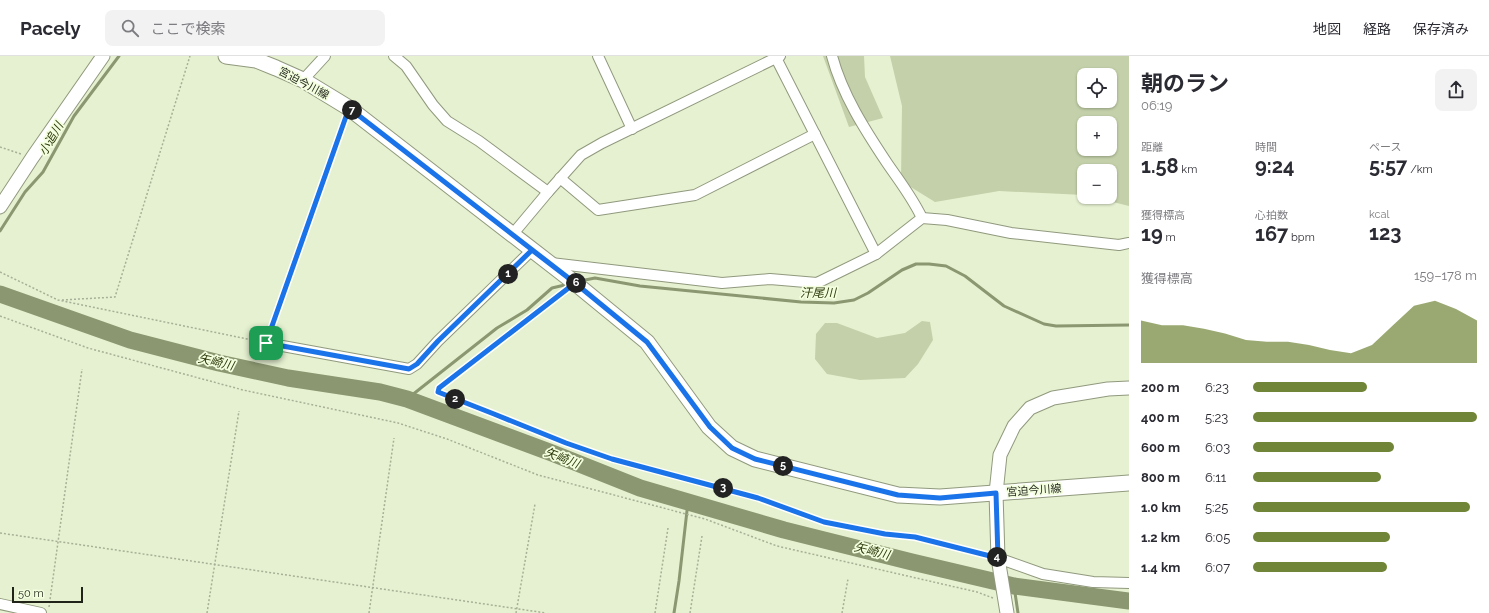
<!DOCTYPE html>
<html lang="ja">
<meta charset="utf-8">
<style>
body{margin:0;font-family:Raleway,"Noto Sans JP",sans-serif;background:#f2f2f3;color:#2b2b33;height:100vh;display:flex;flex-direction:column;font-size:15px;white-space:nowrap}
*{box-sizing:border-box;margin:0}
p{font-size:13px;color:#7c7c81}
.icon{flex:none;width:22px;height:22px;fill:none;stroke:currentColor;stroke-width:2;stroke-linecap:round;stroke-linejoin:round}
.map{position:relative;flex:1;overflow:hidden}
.details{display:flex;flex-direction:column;background:#fff;width:360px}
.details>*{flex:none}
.controls{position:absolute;left:1077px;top:12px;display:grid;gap:8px}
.controls a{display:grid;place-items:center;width:40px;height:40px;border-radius:8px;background:#fff;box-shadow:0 1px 3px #0004;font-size:20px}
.scale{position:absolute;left:12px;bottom:10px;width:71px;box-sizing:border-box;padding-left:4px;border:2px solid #1f2318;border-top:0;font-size:11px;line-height:14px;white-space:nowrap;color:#1f2318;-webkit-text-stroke:3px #f3fedf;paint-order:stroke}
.pin{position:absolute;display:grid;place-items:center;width:34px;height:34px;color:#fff;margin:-17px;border-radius:8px;box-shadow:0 2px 6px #0006}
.km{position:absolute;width:20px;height:20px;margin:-10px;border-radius:50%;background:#222;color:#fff;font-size:11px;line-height:20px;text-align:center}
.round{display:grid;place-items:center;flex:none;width:42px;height:42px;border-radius:8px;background:#f2f2f3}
.headline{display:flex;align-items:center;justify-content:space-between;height:68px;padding:0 12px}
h1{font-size:22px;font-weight:700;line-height:30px}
.stats{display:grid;grid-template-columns:repeat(3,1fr);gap:6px;height:68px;padding:4px 12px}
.stats div{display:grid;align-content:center}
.stats b{font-size:20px;font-weight:700}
.stats small{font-size:11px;font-weight:400}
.stats p{font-size:11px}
.chart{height:112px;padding:8px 12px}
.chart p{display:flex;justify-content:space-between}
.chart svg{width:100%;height:72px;margin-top:4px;fill:#708537;opacity:.7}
ul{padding:0 12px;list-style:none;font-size:13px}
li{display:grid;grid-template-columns:64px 48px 1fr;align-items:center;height:30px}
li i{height:10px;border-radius:5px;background:#708537}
header{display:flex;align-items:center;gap:24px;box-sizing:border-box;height:56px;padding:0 20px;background:#fff;border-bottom:1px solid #e1e1e2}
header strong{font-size:19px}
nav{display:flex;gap:22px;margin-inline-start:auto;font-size:14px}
.search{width:280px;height:36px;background:#f2f2f3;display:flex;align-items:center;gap:10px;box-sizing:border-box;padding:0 14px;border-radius:8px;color:#7c7c81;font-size:15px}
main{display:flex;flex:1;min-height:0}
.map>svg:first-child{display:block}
</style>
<header>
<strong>Pacely</strong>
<div class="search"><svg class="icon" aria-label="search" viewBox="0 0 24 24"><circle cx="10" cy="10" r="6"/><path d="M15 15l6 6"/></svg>ここで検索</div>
<nav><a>地図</a><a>経路</a><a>保存済み</a></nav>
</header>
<main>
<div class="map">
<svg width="1129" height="557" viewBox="0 0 1129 557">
<rect width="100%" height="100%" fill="#e6f1d1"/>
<g fill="#c3d0a9" fill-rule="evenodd">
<polygon points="823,0 864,0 865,21 883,62 849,71"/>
<path d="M 890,0 L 1129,0 L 1129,150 L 1093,141 L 1110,141 L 1110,115 L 1084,115 L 1084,139 L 999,135 L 935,146 L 901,125 L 902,50 ZM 1084,19 L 1110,19 L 1110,45 L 1084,45 ZM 1084,67 L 1110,67 L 1110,93 L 1084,93 Z"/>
<polygon points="922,265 930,266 933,284 918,308 905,322 860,324 827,318 815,303 816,278 825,267 837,267 877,282 905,277"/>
</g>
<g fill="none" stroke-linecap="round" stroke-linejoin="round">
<g stroke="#8a9770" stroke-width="3">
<polyline points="0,175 25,136 43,116 74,60 119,0"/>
<polyline points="580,225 595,222 640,230 801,246 834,247 854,244 868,237 902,214 916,208 929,208 946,210 965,220 1004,250 1044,268 1056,270 1129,269"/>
<polyline points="407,343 497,272 527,254 552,232 569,228"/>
<polyline points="1014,530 1018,557"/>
<polyline points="674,557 679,525 688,446"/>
</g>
<polyline stroke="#8a9770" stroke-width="17" points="0,238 130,284 219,307 288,322 380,336 407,343 552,397 640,432 784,474 912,506 1014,530 1129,545"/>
<g stroke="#90997d" stroke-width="12">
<g id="minor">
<polyline points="394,0 406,10 433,49 447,65 479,85 548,136"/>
<polyline points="598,0 632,73"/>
<polyline points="775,0 876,198"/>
<path d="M 832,0 C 842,38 865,74 887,107 C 900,126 912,141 922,162"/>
<polyline points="303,24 325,0"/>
<polyline points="560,122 598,154 695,139 815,78"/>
<polyline points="512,179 548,136 581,99 602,87 780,0"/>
<polyline points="551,207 722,227 770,223 817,227 876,198 922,162 947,164 1011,177 1119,189 1129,187"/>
<polyline points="266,287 409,313 417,308 438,285 532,194"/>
<polyline points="998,502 1043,518 1093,526 1129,527"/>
<polyline points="0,548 41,557"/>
</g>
</g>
<g stroke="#90997d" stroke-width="15">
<g id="tertiary">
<polyline points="0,151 32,102 103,0"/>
<polyline points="1007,557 998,502 996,437 1000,399 1014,370 1030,352 1053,342 1108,333 1129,332"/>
</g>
</g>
<g stroke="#90997d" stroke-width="17">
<polyline id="secondary" points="226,0 256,4 276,12 303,24 349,52 575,227 647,286 709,371 732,392 755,403 898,439 940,441 1129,427"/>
</g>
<g stroke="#a7af96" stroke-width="1.5" stroke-dasharray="2 2" stroke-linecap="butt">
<polyline points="0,91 21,98"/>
<polyline points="0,216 58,244 257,285"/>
<polyline points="566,234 439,332 437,336 494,358 567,387 611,403 758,442 824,466 885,478 915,481 988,499"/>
<polyline points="62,244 115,241 190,0"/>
<polyline points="0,260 88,292 243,334 398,367 447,383 538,419 705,463 777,490 977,536 993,542"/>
<polyline points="269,279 345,63"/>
<polyline points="0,477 546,557"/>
<polyline points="49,551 82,313"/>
<polyline points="207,557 239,355"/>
<polyline points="369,557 394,382"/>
<polyline points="516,557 535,448"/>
<polyline points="655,557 668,472"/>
<polyline points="690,557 702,480"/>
<polyline points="842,557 848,523"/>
</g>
<use href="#minor" stroke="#fff" stroke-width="10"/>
<use href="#tertiary" stroke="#fff" stroke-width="13"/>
<use href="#secondary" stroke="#fff" stroke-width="15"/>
</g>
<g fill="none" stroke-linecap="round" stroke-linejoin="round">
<g stroke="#fff" stroke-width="8">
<polyline id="route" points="266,287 409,313 417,308 438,285 532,194 575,227 439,332 438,336 494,358 566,387 612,403 758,442 824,466 885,478 915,481 998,502 996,437 940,442 898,439 755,403 732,392 710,371 647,286 575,227 349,52 266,287"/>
</g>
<use href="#route" stroke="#1a73e8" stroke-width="5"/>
</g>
<g text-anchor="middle" stroke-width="3.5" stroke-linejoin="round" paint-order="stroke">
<g font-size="11" fill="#1f2318" stroke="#f3fedf">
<text transform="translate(304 27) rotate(28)" y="4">宮迫今川線</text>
<text transform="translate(1034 434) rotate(-4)" y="4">宮迫今川線</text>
</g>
<g font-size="12" font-style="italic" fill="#2f3b0c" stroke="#f3fedf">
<text transform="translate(51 83) rotate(-60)" y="4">小追川</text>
<text x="818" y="241">汗尾川</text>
<text transform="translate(216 306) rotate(13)" y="4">矢崎川</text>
<text transform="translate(562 402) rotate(21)" y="4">矢崎川</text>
<text transform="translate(872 495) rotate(14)" y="4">矢崎川</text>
</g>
</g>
</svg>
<div class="controls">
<a><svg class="icon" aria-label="locate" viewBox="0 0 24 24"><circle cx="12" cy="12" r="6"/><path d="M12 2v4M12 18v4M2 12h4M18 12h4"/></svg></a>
<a>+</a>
<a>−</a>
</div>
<div class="scale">50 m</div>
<div class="pin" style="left:266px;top:287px;background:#1e9e55"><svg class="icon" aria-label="arrive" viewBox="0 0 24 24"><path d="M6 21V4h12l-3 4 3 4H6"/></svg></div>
<b class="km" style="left:508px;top:218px">1</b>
<b class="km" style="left:455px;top:343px">2</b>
<b class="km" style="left:723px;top:432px">3</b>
<b class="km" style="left:997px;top:501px">4</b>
<b class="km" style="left:783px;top:410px">5</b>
<b class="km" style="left:576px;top:227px">6</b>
<b class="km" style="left:352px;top:54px">7</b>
</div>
<section class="details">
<div class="headline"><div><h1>朝のラン</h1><p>06:19</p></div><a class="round"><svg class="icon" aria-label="share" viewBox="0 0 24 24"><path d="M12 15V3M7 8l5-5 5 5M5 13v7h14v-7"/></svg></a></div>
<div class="stats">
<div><p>距離</p><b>1.58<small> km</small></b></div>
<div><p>時間</p><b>9:24</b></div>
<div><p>ペース</p><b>5:57<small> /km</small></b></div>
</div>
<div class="stats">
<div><p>獲得標高</p><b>19<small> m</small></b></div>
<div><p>心拍数</p><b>167<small> bpm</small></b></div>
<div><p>kcal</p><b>123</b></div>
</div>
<div class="chart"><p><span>獲得標高</span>159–178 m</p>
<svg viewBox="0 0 160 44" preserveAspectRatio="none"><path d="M0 44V18L10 21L20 21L30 23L40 26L50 30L60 31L70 31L80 33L90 36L100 38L110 33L120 21L130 9L140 6L150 11L160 18V44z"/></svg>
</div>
<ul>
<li><b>200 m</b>6:23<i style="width:51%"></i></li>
<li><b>400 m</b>5:23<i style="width:100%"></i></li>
<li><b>600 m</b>6:03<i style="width:63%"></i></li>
<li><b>800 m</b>6:11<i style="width:57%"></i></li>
<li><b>1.0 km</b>5:25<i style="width:97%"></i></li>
<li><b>1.2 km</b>6:05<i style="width:61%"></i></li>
<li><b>1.4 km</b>6:07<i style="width:60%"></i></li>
</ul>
</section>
</main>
